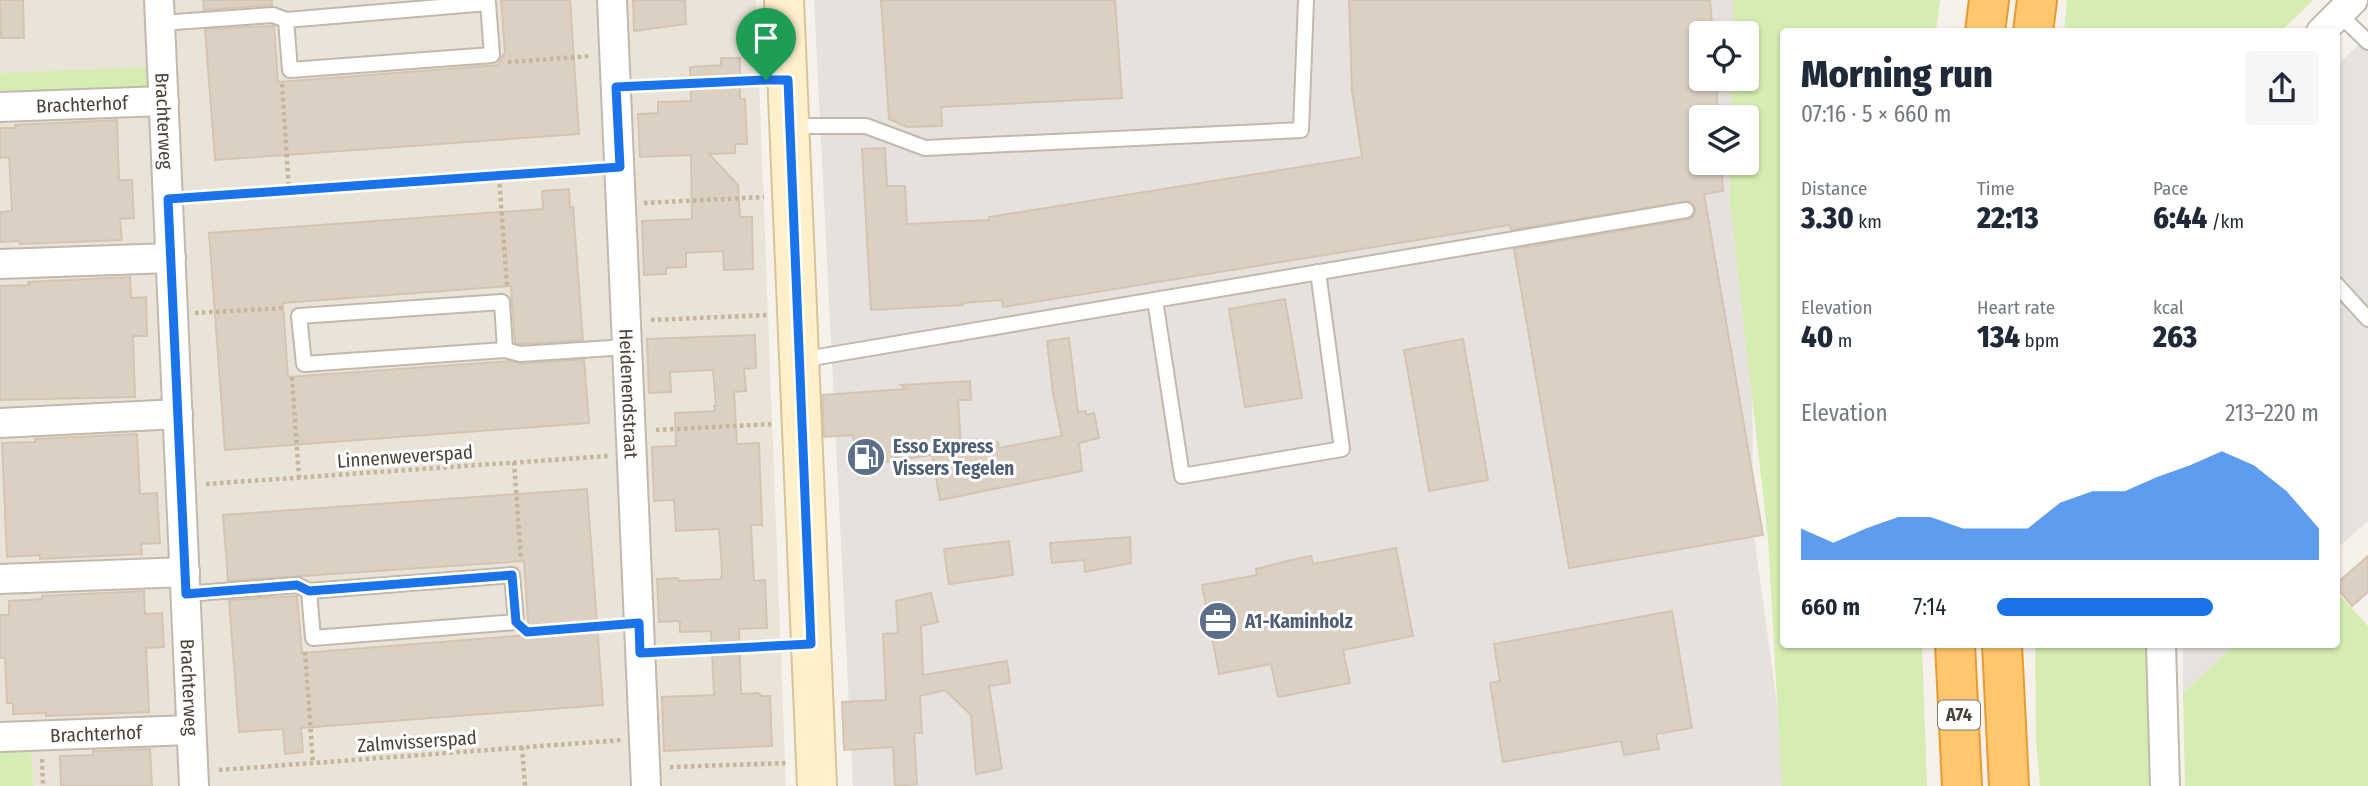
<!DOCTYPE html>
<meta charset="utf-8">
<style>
body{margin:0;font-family:"Fira Sans Condensed",sans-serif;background:#f6f6f7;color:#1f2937;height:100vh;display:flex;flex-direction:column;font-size:26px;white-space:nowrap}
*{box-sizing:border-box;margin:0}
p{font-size:23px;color:#747a83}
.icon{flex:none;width:38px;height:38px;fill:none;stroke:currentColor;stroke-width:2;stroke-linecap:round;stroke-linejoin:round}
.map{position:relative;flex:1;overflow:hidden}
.drawer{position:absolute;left:1780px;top:28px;width:560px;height:620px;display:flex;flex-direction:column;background:#fff;border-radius:7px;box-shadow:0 2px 5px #0004}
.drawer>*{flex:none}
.fabs{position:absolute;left:1689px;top:21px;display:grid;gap:14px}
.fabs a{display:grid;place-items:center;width:70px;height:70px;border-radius:7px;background:#fff;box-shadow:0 2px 5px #0004;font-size:35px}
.pin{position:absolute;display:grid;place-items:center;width:60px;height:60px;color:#fff;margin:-72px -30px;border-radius:50% 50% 50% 0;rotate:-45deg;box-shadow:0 0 7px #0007}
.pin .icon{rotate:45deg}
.round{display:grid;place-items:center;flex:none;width:74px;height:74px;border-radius:7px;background:#f6f6f7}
.overview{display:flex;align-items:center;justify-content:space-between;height:119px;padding:0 21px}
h1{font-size:38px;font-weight:800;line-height:52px}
.stats{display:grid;grid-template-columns:repeat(3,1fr);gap:10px;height:119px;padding:7px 21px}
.stats div{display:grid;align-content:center}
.stats b{font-size:30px;font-weight:800}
.stats small{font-size:19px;font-weight:400}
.stats p{font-size:19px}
.chart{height:196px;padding:14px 21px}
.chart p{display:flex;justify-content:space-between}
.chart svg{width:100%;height:126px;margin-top:7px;fill:#1a73e8;opacity:.7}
ul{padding:0 21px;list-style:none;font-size:23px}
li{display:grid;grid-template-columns:112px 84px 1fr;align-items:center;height:52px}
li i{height:18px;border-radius:9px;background:#1a73e8}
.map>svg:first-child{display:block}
</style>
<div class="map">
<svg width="2368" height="786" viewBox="0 0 2368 786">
<rect width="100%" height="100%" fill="#f6f2eb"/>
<polygon fill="#eae4d8" points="0,0 756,0 786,786 0,786"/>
<path fill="#e6e1dc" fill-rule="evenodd" d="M 814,0 L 1750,0 L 1753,527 L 1788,786 L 853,786 ZM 1701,33 L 1746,33 L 1746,79 L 1701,79 ZM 1701,117 L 1746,117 L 1746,163 L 1701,163 Z"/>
<g fill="#d5ecb2">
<polygon points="1733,0 1940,0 1936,31 1783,32 1783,644 1922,644 1927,786 1782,786 1768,539 1730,201 1730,163 1746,163 1746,117 1731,117 1732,79 1746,79 1746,33 1733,33"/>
<polygon points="2067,0 2313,0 2281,31 2064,31"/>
<polygon points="150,67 151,91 0,97 0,73"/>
<polygon points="2336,591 2368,626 2368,786 2185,786 2183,693 2235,644 2336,644"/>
<polygon points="2035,644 2149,644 2153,786 2040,786 2036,740"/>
<polygon points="0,749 31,749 33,786 0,786"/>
</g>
<g fill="#e5e2df">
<polygon points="2368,36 2368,521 2336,549 2336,66"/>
<polygon points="2183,644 2235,644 2183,693"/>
</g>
<g fill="#dcd0c2" stroke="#d4c5b2" stroke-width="2">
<polygon points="0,0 23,0 24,38 1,38"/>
<polygon points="203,0 272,0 272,5 204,10"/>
<polygon points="501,0 570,0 579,134 215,160 205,29 274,26 278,82 498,65 505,52"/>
<polygon points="633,0 685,0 686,24 634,31"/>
<polygon points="881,0 1115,0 1122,98 941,107 942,126 907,127 889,119"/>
<polygon points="1349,0 1710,0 1713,33 1701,33 1701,79 1716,79 1718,117 1701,117 1701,163 1721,163 1723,191 1704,194 1763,535 1569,568 1514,249 1688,219 1693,217 1696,209 1689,201 1511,230 1510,225 1003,307 1002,300 962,303 963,305 871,310 862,149 885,148 887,186 905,186 907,224 989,220 989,217 1362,157 1352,91"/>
<polygon points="721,58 740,58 740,99 745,99 747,144 735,144 735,153 709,154 738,185 740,217 752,217 753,269 724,270 723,251 686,253 686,267 666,268 666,274 644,275 642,221 692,219 691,155 640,157 638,114 658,113 658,102 691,101 690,67 721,65"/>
<polygon points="117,120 119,180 132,180 134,218 120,219 122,240 20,244 19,241 0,242 0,212 12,211 9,157 0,158 0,128 15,128 15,125"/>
<polygon points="569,189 570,207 573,207 583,340 521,344 515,343 511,286 283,303 288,377 510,361 521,364 584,359 589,423 225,450 209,233 543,209 542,191"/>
<polygon points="130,277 131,298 146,297 147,336 133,336 135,397 0,400 0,286 29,285 28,282"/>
<polygon points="1285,299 1302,398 1245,407 1229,309"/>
<polygon points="755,335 756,368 744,369 746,391 734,392 737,444 759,443 762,525 751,525 752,546 754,581 765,580 767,628 739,629 741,694 758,693 762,696 770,696 772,746 664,751 662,697 714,695 711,631 680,632 680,621 659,622 657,579 678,578 679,581 721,579 722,571 719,529 676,531 674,500 654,501 652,447 676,446 675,413 715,411 714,406 716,406 713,370 670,372 671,392 649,393 647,339"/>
<polygon points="1069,338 1078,412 1086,411 1086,415 1094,413 1099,438 1079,443 1082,471 940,500 932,455 858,466 853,435 824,437 822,395 906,389 901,385 970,381 971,400 958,400 961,448 998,442 999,448 1062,436 1053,393 1047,341"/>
<polygon points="1463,339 1488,480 1429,491 1404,350"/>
<polygon points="137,434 140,494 157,493 160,543 141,544 142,554 40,559 40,555 7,557 2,443 35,442 35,439"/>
<polygon points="587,489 603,705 301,728 303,752 285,754 283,729 239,732 229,600 297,596 302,653 529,635 527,605 524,561 228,581 223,515"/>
<polygon points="1130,537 1131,563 1085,572 1084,560 1052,563 1050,543"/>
<polygon points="1009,541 1013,575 949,584 944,549"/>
<polygon points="1396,548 1413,636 1343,650 1350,683 1278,697 1271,664 1219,674 1202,585 1257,575 1256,569 1287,561 1311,556 1313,564"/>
<polygon points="2368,556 2368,592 2352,606 2336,587 2336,584"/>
<polygon points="144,591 145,614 162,613 164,647 146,648 149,712 46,716 46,713 13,714 13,703 7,703 5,658 0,658 0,615 9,615 9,601 42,599 42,596"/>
<polygon points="931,593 938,622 921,626 923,675 1007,661 1010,683 989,686 1002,769 976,774 971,715 945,690 920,696 922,733 914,733 917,784 895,786 893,747 844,750 842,702 886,700 883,634 898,633 896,601"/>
<polygon points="1672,611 1692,728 1656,734 1659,749 1624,755 1621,741 1503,762 1490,683 1500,681 1494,644"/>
<polygon points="150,749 152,786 61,786 60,756 93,755 93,751"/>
</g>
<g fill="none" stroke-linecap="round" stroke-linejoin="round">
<g stroke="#c2b9ac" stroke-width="18">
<g id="service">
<polyline points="2339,14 2368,42"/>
<polyline points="160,23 273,15 286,20 290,70 492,55 488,3 286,20"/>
<polyline points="790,126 866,126 925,148 1301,130 1306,0"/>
<polyline points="2336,284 2368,319"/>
<polyline points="1155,300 1182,476 1342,449 1318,272"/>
<polygon points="502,302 505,350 304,364 299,316"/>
<polyline points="505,350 520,354 627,347"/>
<polyline points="800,360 1686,210"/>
<polyline points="186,594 297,585 309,591 313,638 516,622 512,575 309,591"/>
</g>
</g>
<g stroke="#c2b9ac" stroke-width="32">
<g id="minor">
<path id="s1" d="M 159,0 L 194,786"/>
<path id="s2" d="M 612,0 L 646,786"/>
<polyline points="2321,32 2353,0"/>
<path id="s3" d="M 0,107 L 164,101"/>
<polyline points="0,264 171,258"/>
<polyline points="0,423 178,414"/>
<polyline points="0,579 185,572"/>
<polyline points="2161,644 2165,786"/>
<path id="s4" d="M 0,737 L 191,730"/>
</g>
</g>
<g stroke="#d9c498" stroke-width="42">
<polyline id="secondary" points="784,0 817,786"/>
</g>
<g stroke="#e79b33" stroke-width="42">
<g id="motorway">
<polyline points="1985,32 1989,0"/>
<polyline points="2033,32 2037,0"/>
<polyline points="1955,644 1962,786"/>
<polyline points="2002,644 2009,786"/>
</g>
</g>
<g stroke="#c5b59c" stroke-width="4.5" stroke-dasharray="3.5 3.5" stroke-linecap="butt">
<polyline points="508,62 590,56"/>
<polyline points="282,84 289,191"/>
<polyline points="638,86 759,81"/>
<polyline points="499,177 507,285"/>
<polyline points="190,198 597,169"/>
<polyline points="644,203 764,197"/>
<polyline points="195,313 284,308"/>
<polyline points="651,320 768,315"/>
<polyline points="292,377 299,478"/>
<polyline points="656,430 773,424"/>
<polyline points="514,462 521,560"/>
<polyline points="206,484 609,456"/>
<polyline points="530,632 616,625"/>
<polyline points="305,652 313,763"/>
<polyline points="666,652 783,645"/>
<polyline points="522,747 525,786"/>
<polyline points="42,759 43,786"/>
<polyline points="670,767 788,763"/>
<polyline points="219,770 622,740"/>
</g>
<use href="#service" stroke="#fff" stroke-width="14"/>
<use href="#minor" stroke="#fff" stroke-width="28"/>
<use href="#secondary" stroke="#fff0cc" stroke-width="38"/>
<use href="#motorway" stroke="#ffc66d" stroke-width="38"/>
</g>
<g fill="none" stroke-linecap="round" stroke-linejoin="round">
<g stroke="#fff" stroke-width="14">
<polygon id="route" points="766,80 788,80 811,644 640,653 639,623 527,632 516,622 512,575 309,591 297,585 186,594 168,199 620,167 616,87"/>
</g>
<use href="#route" stroke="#1a73e8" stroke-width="9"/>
</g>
<defs>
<g id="fuel-disc" transform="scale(2.0125)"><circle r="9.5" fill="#5c6f8a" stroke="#fff"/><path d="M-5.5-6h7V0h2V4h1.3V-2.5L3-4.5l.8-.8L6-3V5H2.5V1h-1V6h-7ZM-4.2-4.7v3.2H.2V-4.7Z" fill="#fff"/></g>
<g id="office-disc" transform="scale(2.0125)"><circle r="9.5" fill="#5c6f8a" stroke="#fff"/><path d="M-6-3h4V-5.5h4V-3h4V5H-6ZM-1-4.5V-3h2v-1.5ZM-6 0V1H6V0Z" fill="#fff"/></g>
</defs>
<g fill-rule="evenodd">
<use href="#fuel-disc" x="866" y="457"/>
<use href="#office-disc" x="1218" y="621"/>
</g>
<g text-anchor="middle" stroke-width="6" stroke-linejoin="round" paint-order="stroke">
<rect fill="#fff" stroke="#817b74" stroke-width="2" x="1938" y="700.5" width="42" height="29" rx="5"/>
<g font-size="18" font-weight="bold" fill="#4b4238">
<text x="1959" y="721">A74</text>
</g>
<g font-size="19" fill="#4b4238" stroke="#fff">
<text dy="7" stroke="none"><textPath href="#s3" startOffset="82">Brachterhof</textPath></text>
<text dy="7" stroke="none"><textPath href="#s1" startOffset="121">Brachterweg</textPath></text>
<text dy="7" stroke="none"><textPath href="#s2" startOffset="394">Heidenendstraat</textPath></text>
<text transform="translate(405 456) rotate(-4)" y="7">Linnenweverspad</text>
<text dy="7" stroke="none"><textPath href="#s1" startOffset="688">Brachterweg</textPath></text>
<text dy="7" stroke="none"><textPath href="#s4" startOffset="96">Brachterhof</textPath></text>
<text transform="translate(417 741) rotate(-4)" y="7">Zalmvisserspad</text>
</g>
<g font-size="19" font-weight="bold" fill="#4e5e75" stroke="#fff" text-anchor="start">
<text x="893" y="453">Esso Express<tspan x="893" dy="22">Vissers Tegelen</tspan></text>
<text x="1245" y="628">A1-Kaminholz</text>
</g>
</g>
</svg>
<div class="fabs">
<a><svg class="icon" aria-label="locate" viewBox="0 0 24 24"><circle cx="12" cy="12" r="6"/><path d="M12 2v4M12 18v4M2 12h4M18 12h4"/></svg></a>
<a><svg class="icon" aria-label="layers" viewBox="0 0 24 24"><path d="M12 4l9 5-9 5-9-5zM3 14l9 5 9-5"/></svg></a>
</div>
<div class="pin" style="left:766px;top:80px;background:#1e9e55"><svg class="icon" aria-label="arrive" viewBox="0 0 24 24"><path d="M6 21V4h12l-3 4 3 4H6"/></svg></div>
<section class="drawer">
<div class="overview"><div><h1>Morning run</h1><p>07:16 · 5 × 660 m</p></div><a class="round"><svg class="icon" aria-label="share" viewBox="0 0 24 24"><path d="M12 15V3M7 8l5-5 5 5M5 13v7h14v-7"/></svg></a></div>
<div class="stats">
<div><p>Distance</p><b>3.30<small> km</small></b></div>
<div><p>Time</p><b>22:13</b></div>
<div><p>Pace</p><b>6:44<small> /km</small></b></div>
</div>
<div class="stats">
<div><p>Elevation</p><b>40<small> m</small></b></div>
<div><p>Heart rate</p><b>134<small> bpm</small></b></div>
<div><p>kcal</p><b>263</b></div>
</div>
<div class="chart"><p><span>Elevation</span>213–220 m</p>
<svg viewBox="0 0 160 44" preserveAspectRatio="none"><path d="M0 44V33L10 38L20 33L30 29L40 29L50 33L60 33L70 33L80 24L90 20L100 20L110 15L120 11L130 6L140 11L150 20L160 33V44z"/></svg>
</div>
<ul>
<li><b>660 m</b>7:14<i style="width:67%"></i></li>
</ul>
</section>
</div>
